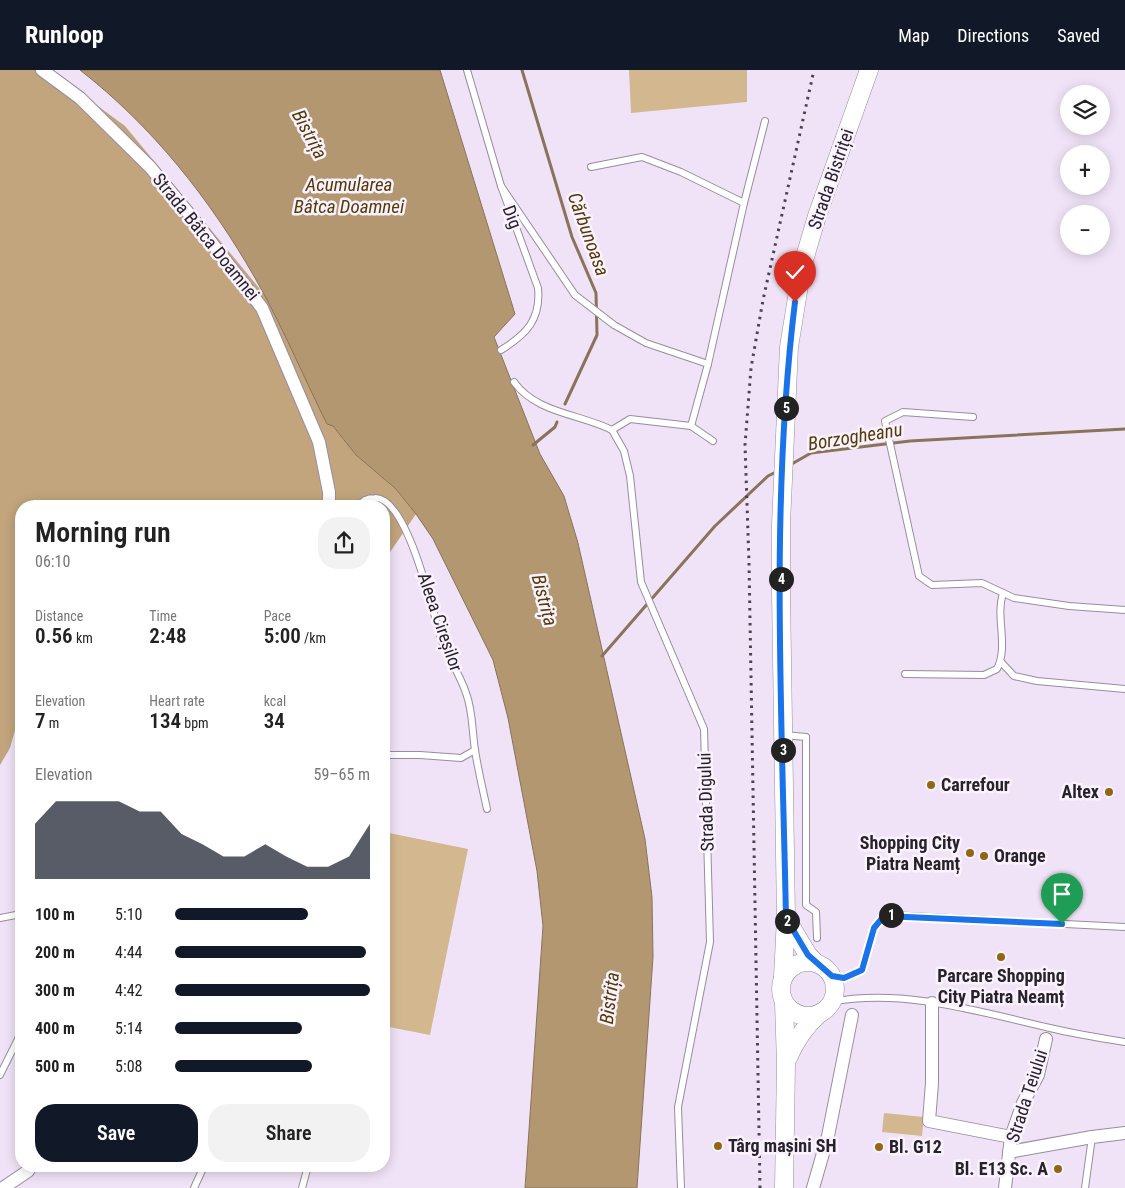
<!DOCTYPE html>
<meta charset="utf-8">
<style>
body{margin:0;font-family:"Roboto Condensed",sans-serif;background:#f2f2f2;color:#222;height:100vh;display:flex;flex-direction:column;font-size:19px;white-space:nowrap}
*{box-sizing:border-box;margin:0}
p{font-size:16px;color:#767676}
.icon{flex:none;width:28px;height:28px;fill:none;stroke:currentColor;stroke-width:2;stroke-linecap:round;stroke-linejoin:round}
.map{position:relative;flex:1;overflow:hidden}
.details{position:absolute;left:15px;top:430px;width:375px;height:672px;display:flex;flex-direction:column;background:#fff;border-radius:20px;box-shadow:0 2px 12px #0003}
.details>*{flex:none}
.controls{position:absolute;left:1060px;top:15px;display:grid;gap:10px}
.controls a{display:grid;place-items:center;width:50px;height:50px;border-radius:50%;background:#fff;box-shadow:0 2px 12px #0003;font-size:25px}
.pin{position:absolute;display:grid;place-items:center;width:42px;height:42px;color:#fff;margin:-51px -21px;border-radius:50% 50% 50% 0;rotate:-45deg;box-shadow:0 0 5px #0007}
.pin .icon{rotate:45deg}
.km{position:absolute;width:25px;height:25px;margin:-12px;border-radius:50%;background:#222;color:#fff;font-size:14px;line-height:25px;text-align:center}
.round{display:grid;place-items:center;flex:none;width:52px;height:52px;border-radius:20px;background:#f2f2f2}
.overview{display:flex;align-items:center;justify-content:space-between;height:85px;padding:0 20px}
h1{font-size:28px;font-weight:600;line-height:38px}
.figures{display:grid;grid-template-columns:repeat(3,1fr);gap:8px;height:85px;padding:5px 20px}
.figures div{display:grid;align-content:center}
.figures b{font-size:21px;font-weight:600}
.figures small{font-size:14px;font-weight:400}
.figures p{font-size:14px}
.chart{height:140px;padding:10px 20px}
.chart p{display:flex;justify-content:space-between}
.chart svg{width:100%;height:90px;margin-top:5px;fill:#111827;opacity:.7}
.primary-button{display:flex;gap:10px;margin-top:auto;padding:10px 20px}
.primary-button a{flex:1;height:58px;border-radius:20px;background:#111827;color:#fff;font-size:20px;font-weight:600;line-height:58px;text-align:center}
.primary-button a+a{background:#f2f2f2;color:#222}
ul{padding:0 20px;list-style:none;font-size:16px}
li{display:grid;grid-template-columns:80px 60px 1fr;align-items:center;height:38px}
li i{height:12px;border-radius:6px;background:#111827}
header{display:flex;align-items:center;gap:30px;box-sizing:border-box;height:70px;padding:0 25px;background:#111827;color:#fff}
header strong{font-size:24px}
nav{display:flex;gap:28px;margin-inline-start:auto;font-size:18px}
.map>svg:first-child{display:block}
</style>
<header>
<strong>Runloop</strong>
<nav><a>Map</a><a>Directions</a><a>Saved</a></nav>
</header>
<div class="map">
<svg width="1125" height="1118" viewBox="0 0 1125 1118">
<rect width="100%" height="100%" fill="#f0e3f7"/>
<g fill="#d3b78f">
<polygon points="629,0 747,0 747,32 631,43"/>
<polygon points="384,762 468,779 430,965 384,956"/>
<polygon points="884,1043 924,1047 922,1066 882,1062"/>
</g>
<polygon fill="#c2a57d" points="0,0 49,0 125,56 269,230 333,356 356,385 396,419 416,444 384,491 384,436 21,436 21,639 10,678 0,695"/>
<path fill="#b39770" stroke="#89745b" d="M 80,0 L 440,0 L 515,244 L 494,267 L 540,384 L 564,426 L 578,473 L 645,769 L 652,827 L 653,887 L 637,1118 L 525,1118 L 543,856 L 537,801 L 508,648 L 493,590 L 433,469 L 416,444 L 396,419 L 356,385 L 333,356 L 327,354 C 303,306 282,255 255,208 C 210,129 152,56 80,0 Z"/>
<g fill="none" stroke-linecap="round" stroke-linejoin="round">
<g stroke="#89745b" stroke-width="3">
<polyline points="522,0 572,167 596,223 597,265 565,334"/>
<polyline points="533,375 555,357 557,352"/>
<polyline points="790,395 811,383 910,371 1125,359"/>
<polyline points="602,586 715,456 768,406 778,401"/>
</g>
<g stroke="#998c9e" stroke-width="8">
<g id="lane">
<path d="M 467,0 L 501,116 L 538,218 C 541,249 527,264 501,280"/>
<polyline points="591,97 642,87 681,102 744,133"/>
<polyline points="501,116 575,225 614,255 646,273 708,294 691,356"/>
<polyline points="708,294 744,133 765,51"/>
<path d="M 514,312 C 536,343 580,344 612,360 L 630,349 L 691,356 L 713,371"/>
<polyline points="973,347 903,342 885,351 919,506 932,515 982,513 1014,528 1069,536 1125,540"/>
<polyline points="612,360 624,381 630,406 641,512 704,659 710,872 678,1037 681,1118"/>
<path d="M 359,436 C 362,431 368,428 375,428 C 408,427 433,545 442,571 C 449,589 460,605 466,623 C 473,641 472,661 475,680 C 478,700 483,720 487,739"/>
<polyline points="1001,592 1014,606 1037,611 1125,619"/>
<path d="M 905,604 L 984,605 L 997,599 C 1009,575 995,548 1003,523"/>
<polyline points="784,665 806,667 806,835 816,842 817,868"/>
<polyline points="384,688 385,685 420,685 461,688 475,680"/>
<polyline points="0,848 21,844"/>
<path d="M 832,906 L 844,907 L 862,900 C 870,883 868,849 891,845 L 1125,857"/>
<path d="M 831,932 C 903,918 980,942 1050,958 C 1075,964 1100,968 1125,972"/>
<polyline points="0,1005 18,969 21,958"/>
<polyline points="194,1118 204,1096"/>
<polyline points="302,1118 308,1096"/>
<polyline points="1085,1118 1092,1067"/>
</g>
</g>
<g stroke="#998c9e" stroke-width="14">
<g id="street">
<polyline points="42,0 80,28 150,97 190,145 262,238 319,372 329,422 329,436"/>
<polyline points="932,933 932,1013 929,1051 1011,1067"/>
<polyline points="1009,1082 1092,1067 1125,1063"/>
<polyline points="3,1118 28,1101 31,1096"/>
<polyline points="813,1118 828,1066 852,945"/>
<polyline points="1005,1118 1011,1067 1023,1033 1038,1005 1046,969"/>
</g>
</g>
<g stroke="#998c9e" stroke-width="19">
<g id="secondary">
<polyline points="786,848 808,885 816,893"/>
<circle cx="808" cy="919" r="27"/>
<polyline points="783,907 786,848 781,523 781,454 789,277 802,197 817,146 869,0"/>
<path d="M 787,990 C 795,971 804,957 819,944"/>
<polyline points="784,1118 786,993 784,933"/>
</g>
</g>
<use href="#lane" stroke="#fff" stroke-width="6"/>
<use href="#street" stroke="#fff" stroke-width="12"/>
<use href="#secondary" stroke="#fff" stroke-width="18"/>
<polyline stroke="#4a434e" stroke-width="3" stroke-dasharray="2.5 5" stroke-linecap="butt" points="760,1118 749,493 745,375 751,298 763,230 814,0"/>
</g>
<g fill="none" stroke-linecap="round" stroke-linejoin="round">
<g stroke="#fff" stroke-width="10">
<path id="route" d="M 795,232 C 770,435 782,643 786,848 L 808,885 L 832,906 L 844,908 L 862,900 L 874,858 L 884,846 L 1062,854"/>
</g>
<use href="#route" stroke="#1a73e8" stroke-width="6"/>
</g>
<g fill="#946613" stroke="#faf2fe" stroke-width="2">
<circle cx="931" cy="715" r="5"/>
<circle cx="1109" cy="722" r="5"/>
<circle cx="970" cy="783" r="5"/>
<circle cx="984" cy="786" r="5"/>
<circle cx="1001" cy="887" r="5"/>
<circle cx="718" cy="1076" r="5"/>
<circle cx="879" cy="1077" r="5"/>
<circle cx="1058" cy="1099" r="5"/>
</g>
<g text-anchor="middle" stroke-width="5" stroke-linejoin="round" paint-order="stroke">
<g font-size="18" fill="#28232b" stroke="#faf2fe">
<text transform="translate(831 109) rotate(-71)" y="6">Strada Bistriței</text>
<text transform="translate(512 147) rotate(69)" y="6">Dig</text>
<text transform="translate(206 167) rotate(51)" y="6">Strada Bâtca Doamnei</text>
<text transform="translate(440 552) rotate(71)" y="6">Aleea Cireșilor</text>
<text transform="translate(706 732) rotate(-92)" y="6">Strada Digului</text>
<text transform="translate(1027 1026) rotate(-72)" y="6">Strada Teiului</text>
</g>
<g font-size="18" font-weight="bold" fill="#28232b" stroke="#faf2fe" text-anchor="start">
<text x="941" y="721">Carrefour</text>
<text x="1099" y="728" text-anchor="end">Altex</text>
<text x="960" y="779" text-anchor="end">Shopping City<tspan x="960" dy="21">Piatra Neamț</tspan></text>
<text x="994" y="792">Orange</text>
<text x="1001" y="912" text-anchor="middle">Parcare Shopping<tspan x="1001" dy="21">City Piatra Neamț</tspan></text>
<text x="728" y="1082">Târg mașini SH</text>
<text x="889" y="1083">Bl. G12</text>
<text x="1048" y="1105" text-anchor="end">Bl. E13 Sc. A</text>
</g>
<g font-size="19" font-style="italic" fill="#563a04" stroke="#faf2fe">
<text transform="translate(310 64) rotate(62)" y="7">Bistrița</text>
<text x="349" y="121">Acumularea<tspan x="349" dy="22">Bâtca Doamnei</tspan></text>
<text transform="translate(589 164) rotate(70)" y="7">Cărbunoasa</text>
<text transform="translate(855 366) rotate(-9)" y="7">Borzogheanu</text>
<text transform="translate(545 530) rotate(75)" y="7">Bistrița</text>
<text transform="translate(609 928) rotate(-83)" y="7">Bistrița</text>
</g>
</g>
</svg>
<div class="controls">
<a><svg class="icon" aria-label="layers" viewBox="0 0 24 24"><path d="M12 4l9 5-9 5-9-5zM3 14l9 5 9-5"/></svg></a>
<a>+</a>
<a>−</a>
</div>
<div class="pin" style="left:1062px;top:854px;background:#1e9e55"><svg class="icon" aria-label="arrive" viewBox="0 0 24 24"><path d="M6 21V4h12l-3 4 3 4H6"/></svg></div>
<div class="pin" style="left:795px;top:232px;background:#d93025"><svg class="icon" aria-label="check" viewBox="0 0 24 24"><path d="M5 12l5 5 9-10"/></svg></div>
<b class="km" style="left:891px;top:845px">1</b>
<b class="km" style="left:787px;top:851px">2</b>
<b class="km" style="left:783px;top:680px">3</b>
<b class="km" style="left:781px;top:509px">4</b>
<b class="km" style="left:786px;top:338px">5</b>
<section class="details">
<div class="overview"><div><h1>Morning run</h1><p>06:10</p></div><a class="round"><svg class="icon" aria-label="share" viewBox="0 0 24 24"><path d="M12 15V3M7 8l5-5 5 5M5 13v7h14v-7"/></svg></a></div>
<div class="figures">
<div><p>Distance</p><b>0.56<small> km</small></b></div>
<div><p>Time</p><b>2:48</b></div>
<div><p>Pace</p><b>5:00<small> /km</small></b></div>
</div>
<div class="figures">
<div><p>Elevation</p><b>7<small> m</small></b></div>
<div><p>Heart rate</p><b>134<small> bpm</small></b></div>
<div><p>kcal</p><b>34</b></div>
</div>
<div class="chart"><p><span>Elevation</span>59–65 m</p>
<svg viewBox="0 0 160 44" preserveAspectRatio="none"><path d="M0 44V17L10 6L20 6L30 6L40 6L50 11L60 11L70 22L80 27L90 33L100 33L110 27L120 33L130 38L140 38L150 33L160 17V44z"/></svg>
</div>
<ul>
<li><b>100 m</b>5:10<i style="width:68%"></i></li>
<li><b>200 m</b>4:44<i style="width:98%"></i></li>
<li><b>300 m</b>4:42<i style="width:100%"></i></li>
<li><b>400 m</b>5:14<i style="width:65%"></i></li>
<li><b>500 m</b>5:08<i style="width:70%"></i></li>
</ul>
<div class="primary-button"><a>Save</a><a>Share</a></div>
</section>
</div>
